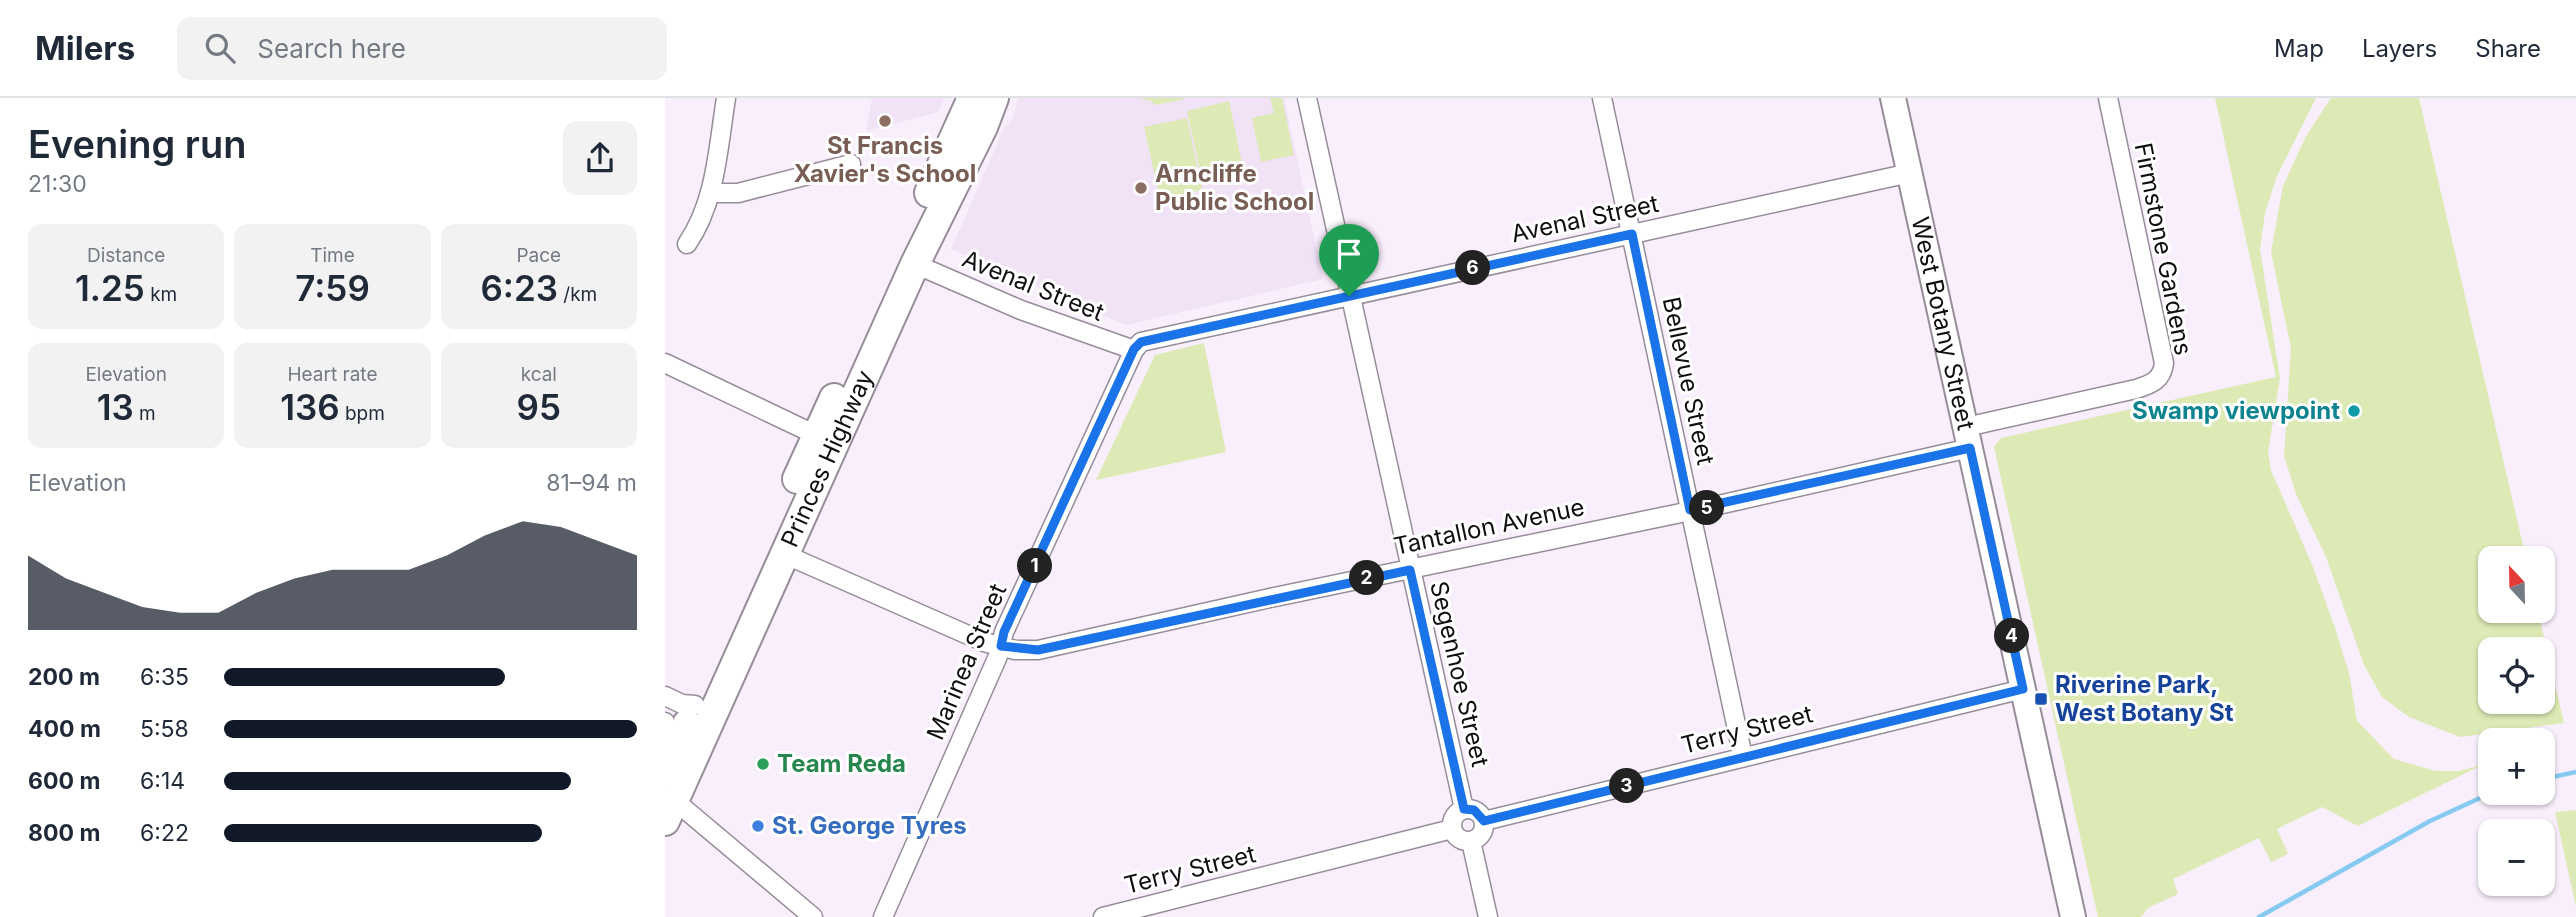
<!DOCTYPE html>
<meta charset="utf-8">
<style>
body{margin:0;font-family:Inter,sans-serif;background:#f2f2f3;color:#1f2937;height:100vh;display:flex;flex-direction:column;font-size:26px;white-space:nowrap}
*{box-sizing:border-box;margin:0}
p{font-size:23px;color:#747a83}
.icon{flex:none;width:38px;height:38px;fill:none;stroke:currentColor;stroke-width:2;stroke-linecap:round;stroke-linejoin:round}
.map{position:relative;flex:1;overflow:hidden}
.side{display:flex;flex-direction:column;background:#fff;width:665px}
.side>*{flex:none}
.needle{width:46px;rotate:338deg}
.tools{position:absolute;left:1813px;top:448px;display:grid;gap:14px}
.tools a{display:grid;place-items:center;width:77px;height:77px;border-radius:14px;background:#fff;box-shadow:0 2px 5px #0004;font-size:35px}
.pin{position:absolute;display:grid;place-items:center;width:60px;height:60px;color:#fff;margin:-72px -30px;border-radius:50% 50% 50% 0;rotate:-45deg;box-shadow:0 0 7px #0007}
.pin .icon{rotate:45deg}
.km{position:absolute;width:35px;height:35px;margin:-18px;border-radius:50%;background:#222;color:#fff;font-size:19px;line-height:35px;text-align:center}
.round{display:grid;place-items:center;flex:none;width:74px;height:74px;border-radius:14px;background:#f2f2f3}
.summary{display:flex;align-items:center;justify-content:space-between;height:119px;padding:0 28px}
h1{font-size:38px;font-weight:600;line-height:52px}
.figures{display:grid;grid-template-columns:repeat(3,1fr);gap:10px;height:119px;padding:7px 28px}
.figures div{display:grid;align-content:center;border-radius:14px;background:#f2f2f3;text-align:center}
.figures b{font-size:35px;font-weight:600}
.figures small{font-size:19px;font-weight:400}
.figures p{font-size:19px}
.chart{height:196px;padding:14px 28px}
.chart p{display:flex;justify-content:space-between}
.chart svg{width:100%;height:126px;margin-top:7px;fill:#111827;opacity:.7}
ul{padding:0 28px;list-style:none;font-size:23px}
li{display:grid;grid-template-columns:112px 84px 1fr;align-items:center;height:52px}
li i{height:18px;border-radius:9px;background:#111827}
header{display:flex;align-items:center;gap:42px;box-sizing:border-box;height:98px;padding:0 35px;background:#fff;border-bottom:2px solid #e0e1e3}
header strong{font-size:33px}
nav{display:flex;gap:38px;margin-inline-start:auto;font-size:24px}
.search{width:490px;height:63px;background:#f2f2f3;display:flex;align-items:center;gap:18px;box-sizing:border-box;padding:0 24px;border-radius:14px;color:#747a83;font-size:26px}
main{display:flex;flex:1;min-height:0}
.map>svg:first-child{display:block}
</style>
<header>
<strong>Milers</strong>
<div class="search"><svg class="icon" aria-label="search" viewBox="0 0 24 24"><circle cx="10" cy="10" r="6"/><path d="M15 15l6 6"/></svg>Search here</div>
<nav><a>Map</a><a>Layers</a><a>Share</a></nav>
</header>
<main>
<section class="side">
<div class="summary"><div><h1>Evening run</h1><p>21:30</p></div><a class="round"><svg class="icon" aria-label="share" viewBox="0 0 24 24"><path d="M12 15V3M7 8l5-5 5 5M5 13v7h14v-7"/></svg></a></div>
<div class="figures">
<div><p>Distance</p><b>1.25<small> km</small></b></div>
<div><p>Time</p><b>7:59</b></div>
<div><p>Pace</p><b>6:23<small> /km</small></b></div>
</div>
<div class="figures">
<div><p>Elevation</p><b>13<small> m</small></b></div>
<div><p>Heart rate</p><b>136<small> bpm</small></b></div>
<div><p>kcal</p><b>95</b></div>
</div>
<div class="chart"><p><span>Elevation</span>81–94 m</p>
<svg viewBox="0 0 160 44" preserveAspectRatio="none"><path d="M0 44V18L10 26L20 31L30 36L40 38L50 38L60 31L70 26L80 23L90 23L100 23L110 18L120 11L130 6L140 8L150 13L160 18V44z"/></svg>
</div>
<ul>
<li><b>200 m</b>6:35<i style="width:68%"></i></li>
<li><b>400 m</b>5:58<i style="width:100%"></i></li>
<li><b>600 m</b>6:14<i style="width:84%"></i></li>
<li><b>800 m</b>6:22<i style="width:77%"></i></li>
</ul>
</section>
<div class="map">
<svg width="1911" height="819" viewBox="0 0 1911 819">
<rect width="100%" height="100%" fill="#f9effc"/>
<g fill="#f1e2f6">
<polygon points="207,0 279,0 274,14 201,33"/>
<polygon points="353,0 619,0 658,181 461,227 286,151 340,28 348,21"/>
</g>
<g fill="#ddeab5" fill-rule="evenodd">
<polygon points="473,0 519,0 519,1 491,7 486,3"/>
<polygon points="605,0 617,0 629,57 596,64 587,20 609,15"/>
<polygon points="1550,0 1651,0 1612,78 1600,115 1595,151 1615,280 1603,354 1606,372 1648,469 1669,527 1684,575 1692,623 1729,661 1770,673 1794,673 1817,667 1693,728 1657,709 1612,731 1623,756 1606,764 1594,740 1508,781 1513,796 1483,810 1476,819 1433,819 1329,349 1336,340 1611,279"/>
<path d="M 1666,0 L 1754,0 L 1861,460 L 1825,460 L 1825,513 L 1873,513 L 1899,625 L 1795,639 L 1744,619 L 1717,599 L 1699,567 L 1661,459 L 1631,396 L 1619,358 L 1626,250 L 1606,154 L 1618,88 L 1641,38 ZM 1825,551 L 1878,551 L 1878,604 L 1825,604 Z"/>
<polygon points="564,3 578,70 536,78 522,13"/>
<polygon points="522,20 537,92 495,101 479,29"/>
<polygon points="539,245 561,354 431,382 490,257"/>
<polygon points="1911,712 1911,809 1890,714"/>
</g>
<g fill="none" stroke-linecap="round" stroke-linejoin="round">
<g stroke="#86caf1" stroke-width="4.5">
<polyline points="1878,681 1911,674"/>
<polyline points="1594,819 1765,723 1826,695"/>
</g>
<g stroke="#968d99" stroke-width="21">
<g id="minor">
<polyline points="642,0 799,711"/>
<polyline points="937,0 1078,659"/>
<polyline points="46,95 73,95 186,66"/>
<path d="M 22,146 C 51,104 53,50 61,0"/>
<polyline points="250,166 356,212 469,252"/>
<polyline points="0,265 151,337"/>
<path d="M 1301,329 L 1471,291 C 1487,286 1497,282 1499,265 L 1443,0"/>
<polyline points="119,456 319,544 350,552 373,552 605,500 1040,410 1305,350"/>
<polyline points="0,598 17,606 30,607"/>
<polyline points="0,624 7,658"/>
<polyline points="3,697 148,819"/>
<circle cx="803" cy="727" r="16"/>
<polyline points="819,723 1358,591"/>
<polyline points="806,743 823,819"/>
<polyline points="218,819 333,558 339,534 469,252 476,244 1245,75"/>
<polyline points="438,819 787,731"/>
</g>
</g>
<g stroke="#968d99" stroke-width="28">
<g id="secondary">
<path id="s1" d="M 1228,0 L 1408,819"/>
</g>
</g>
<g stroke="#968d99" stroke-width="32">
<g id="trunk">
<polyline points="264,95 307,0"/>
<polyline points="132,381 169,300"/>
<polyline points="0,674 22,626"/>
<path id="s2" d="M 0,723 L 250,166 L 318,29 L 329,0"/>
</g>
</g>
<use href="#minor" stroke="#fff" stroke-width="18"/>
<use href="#secondary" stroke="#fff" stroke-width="24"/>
<use href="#trunk" stroke="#fff" stroke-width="28"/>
</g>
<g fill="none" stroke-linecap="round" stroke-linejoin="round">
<g stroke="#fff" stroke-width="14">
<polygon id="route" points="967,136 1025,412 1305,350 1358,591 819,723 809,712 799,711 745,472 373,552 336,548 339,534 469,251 476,244"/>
</g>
<use href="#route" stroke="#1a73e8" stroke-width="9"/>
</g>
<g fill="#8d6e63" stroke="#fff" stroke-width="2.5">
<circle cx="220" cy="23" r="7"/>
<circle cx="476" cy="90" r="7"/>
</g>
<circle fill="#0f9aa8" stroke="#fff" stroke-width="2.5" cx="1689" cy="313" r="7"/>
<rect fill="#1a4fb4" stroke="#fff" stroke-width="2.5" x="1369" y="594" width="14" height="14" rx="3.5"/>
<circle fill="#2e9e5b" stroke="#fff" stroke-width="2.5" cx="98" cy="666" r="7"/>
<circle fill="#3f7fe0" stroke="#fff" stroke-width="2.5" cx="93" cy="728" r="7"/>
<g text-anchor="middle" stroke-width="6" stroke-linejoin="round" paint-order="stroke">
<g font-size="24" font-weight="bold" fill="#785e54" stroke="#fff">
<text x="220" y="56">St Francis<tspan x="220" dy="28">Xavier's School</tspan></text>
<text x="490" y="84" text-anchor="start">Arncliffe<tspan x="490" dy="28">Public School</tspan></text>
</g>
<g font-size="24" fill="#110e12" stroke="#fff">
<text transform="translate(920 121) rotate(-12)" y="8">Avenal Street</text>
<text transform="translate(1498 151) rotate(79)" y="8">Firmstone Gardens</text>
<text transform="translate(368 188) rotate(22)" y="8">Avenal Street</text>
<text dy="8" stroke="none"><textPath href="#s1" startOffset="231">West Botany Street</textPath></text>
<text transform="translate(1023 283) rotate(78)" y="8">Bellevue Street</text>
<text dy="8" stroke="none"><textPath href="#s2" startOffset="397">Princes Highway</textPath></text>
<text transform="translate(824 429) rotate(-12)" y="8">Tantallon Avenue</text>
<text transform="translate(302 564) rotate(-67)" y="8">Marinea Street</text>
<text transform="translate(794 576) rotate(77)" y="8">Segenhoe Street</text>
<text transform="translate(1082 632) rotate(-14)" y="8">Terry Street</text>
<text transform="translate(525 772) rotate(-14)" y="8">Terry Street</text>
</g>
<g font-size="24" font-weight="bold" fill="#0d838f" stroke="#fff" text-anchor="end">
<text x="1675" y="321">Swamp viewpoint</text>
</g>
<g font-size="24" font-weight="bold" fill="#164399" stroke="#fff" text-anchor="start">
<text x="1390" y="595">Riverine Park,<tspan x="1390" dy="28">West Botany St</tspan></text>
</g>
<g font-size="24" font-weight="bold" fill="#27864d" stroke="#fff" text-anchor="start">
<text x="112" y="674">Team Reda</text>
</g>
<g font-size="24" font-weight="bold" fill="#366cbe" stroke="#fff" text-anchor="start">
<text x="107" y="736">St. George Tyres</text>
</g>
</g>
</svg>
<div class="tools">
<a><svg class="needle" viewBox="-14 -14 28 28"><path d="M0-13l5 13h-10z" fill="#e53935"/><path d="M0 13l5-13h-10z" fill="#747a83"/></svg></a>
<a><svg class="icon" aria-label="locate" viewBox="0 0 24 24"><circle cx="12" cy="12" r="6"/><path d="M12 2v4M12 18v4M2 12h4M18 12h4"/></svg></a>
<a>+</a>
<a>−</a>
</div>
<div class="pin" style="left:684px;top:198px;background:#1e9e55"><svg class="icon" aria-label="arrive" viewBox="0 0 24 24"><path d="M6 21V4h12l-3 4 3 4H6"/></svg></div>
<b class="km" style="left:370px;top:468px">1</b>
<b class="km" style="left:702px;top:480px">2</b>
<b class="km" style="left:962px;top:688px">3</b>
<b class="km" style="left:1347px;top:538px">4</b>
<b class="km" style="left:1042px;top:410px">5</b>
<b class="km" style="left:808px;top:170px">6</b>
</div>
</main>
